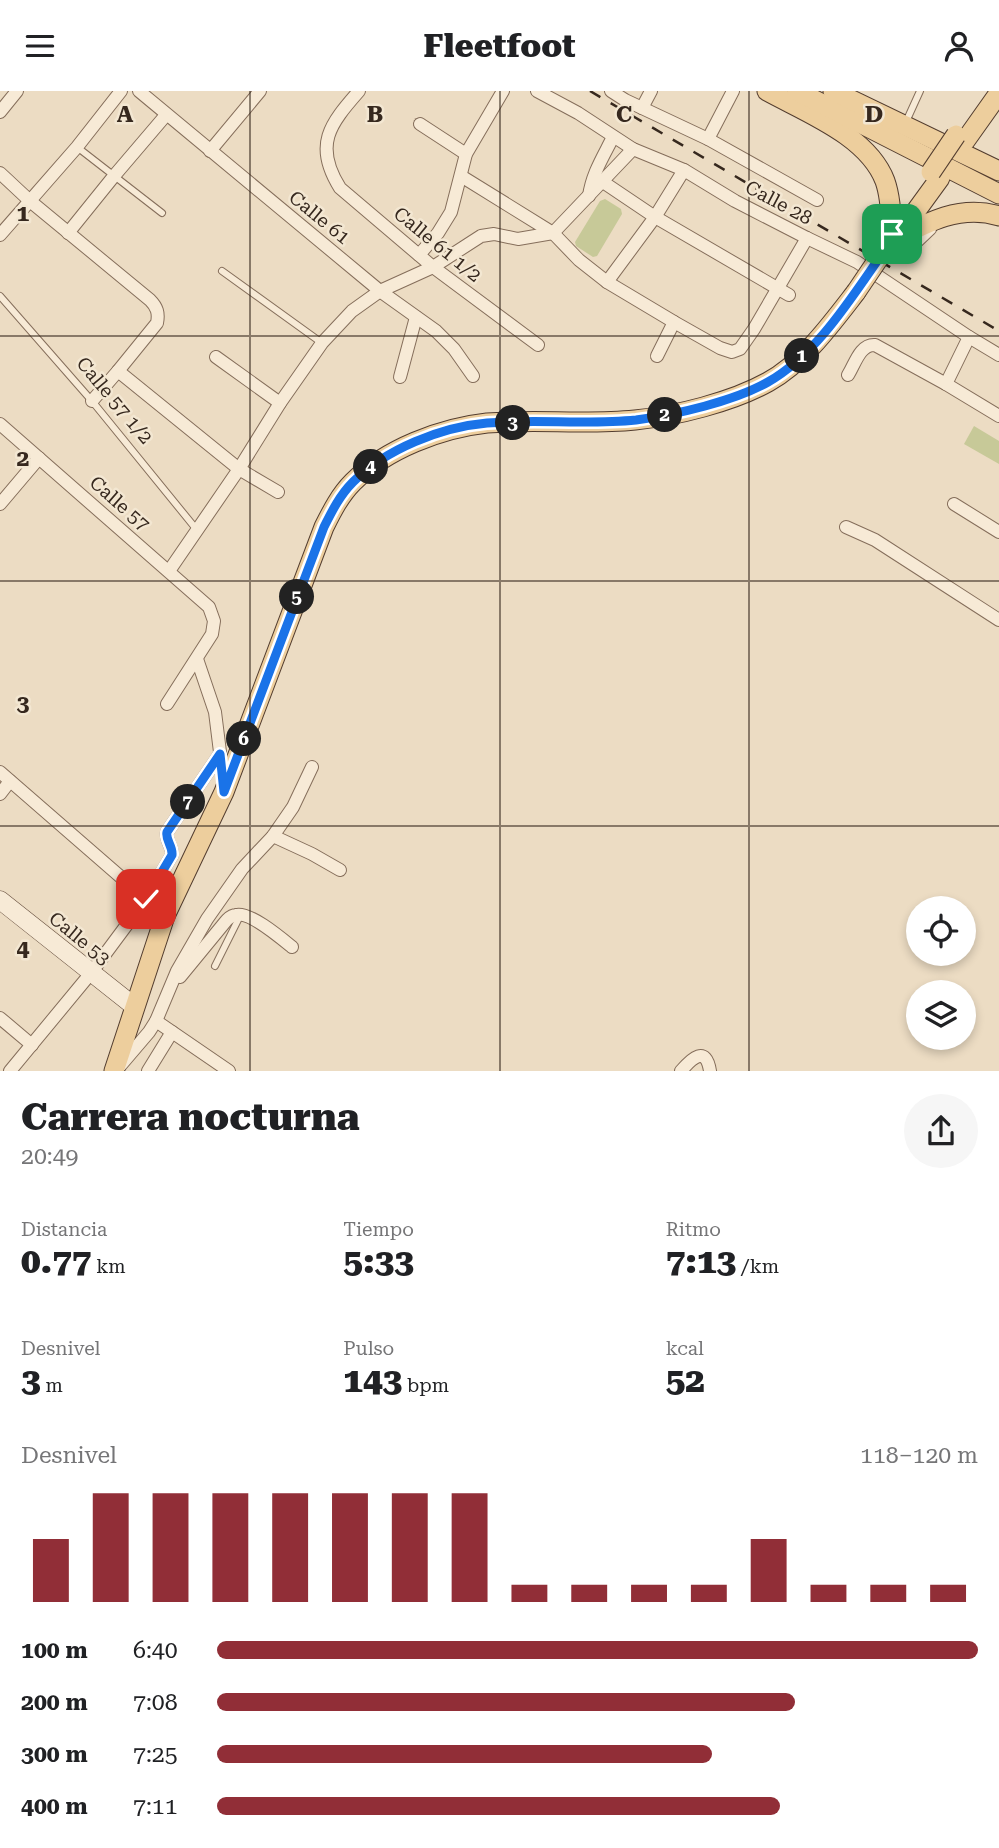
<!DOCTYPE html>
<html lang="es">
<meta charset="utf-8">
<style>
body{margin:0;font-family:"Roboto Serif",serif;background:#f6f6f6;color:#202124;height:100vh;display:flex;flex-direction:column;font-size:26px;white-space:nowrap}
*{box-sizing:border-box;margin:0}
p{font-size:23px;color:#757577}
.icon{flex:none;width:38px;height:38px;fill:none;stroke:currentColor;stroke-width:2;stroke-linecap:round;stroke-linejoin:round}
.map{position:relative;height:980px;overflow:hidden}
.sheet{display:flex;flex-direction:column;background:#fff;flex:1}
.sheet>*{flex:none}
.tools{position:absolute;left:906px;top:805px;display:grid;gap:14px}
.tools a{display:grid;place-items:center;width:70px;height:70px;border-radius:50%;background:#fff;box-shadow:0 4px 10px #0003;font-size:35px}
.pin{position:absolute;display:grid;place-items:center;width:60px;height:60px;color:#fff;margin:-30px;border-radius:14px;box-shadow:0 4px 10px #0006}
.km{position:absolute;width:35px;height:35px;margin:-18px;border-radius:50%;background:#222;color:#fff;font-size:19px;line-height:35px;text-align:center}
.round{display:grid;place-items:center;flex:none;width:74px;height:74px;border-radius:37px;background:#f6f6f6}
.summary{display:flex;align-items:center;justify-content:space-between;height:119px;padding:0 21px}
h1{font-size:38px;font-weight:800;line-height:52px}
.figures{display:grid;grid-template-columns:repeat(3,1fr);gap:10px;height:119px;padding:7px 21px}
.figures div{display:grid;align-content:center}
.figures b{font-size:35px;font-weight:800}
.figures small{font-size:19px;font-weight:400}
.figures p{font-size:19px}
.chart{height:196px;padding:14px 21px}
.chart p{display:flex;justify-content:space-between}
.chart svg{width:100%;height:126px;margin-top:7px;stroke:#912e37;stroke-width:6}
ul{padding:0 21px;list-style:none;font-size:23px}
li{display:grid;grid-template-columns:112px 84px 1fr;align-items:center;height:52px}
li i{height:18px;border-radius:9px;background:#912e37}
header{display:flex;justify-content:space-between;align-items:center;height:91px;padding:0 21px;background:#fff;font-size:32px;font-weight:800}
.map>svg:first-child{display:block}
</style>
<header><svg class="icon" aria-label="menu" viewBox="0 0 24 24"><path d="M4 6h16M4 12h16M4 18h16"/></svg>Fleetfoot<svg class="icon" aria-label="person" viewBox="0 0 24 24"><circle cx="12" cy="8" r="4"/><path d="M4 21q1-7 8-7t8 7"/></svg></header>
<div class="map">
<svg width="999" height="980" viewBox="0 0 999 980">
<rect width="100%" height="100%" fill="#ecdcc3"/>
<g fill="#c7c998">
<polygon points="605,108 621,118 622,123 597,165 593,166 576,155 575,151 600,110"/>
<polygon points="974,335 999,350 999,373 964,353"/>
</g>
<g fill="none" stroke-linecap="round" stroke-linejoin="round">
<g stroke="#856e5b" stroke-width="8">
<g id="lane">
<polyline points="905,33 920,0"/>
<polyline points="77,56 162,122"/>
<polyline points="222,180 322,252"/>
<polyline points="0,205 92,310 197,439"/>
<polyline points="215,875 240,825"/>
</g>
</g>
<g stroke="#856e5b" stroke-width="14">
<g id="street">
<polyline points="139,0 380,200 436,240 454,258 473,285"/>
<path d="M 359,0 C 330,33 313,54 340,97 L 433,176 L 538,254"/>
<polyline points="537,0 578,22 633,58 684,79 735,110 807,147 857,171 969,246 999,264"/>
<polyline points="611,0 625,9 708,48 817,109"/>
<polyline points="642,17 651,0"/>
<polyline points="0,21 17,0"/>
<polyline points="420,33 466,63"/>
<polyline points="708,48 733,0"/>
<polyline points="210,60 260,0"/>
<path d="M 0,82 L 30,110 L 150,209 C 157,216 159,222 157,232 L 118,280 L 92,310"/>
<polyline points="461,85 553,142 579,169 607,191 674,231 720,257 732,261 740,258 754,238 807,147"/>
<polyline points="603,91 655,126 789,204"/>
<path d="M 589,105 C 592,83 603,66 613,46"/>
<polyline points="68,142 114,85 166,24"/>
<polyline points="0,144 77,56 121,0"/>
<polyline points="910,157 930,138"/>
<polyline points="419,164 438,142 451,121 466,63 503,0"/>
<polyline points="607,191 655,126 684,79"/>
<polyline points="657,265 674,231"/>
<polyline points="216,266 280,312"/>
<polyline points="118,280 239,378 278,401"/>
<path d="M 848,284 C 855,273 860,253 875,254 L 946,293 L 999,325"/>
<polyline points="400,286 416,226"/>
<polyline points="946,293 969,246"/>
<polyline points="0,333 209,516 214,530 212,543 167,613"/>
<polyline points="0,413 39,367"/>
<polyline points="954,413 999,441"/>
<polyline points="846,436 875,449 999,529"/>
<polyline points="169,480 239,378 280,312 322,252 352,220 380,200 433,176 481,145 494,143 518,148 553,142 633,58"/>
<polyline points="197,568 215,621 221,669"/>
<polyline points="0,681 146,808"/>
<polyline points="0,703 10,690"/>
<polyline points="273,745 312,763 340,779"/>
<path d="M 180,886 L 226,830 C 229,827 231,824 236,824 C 249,820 281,847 292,856"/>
<polyline points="0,927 32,954"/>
<polyline points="156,930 229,980"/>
<polyline points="120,975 149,941 156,930 177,880 207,828 242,778 273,745 293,716 312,676"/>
<path d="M 10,980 L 91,882 L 146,808 L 172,764 C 173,756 165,749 167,741 L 220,663"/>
<polyline points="148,980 172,941"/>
<path d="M 681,980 C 692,967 706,954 710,980"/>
</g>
</g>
<g stroke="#674f3e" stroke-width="19">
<polyline id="secondary" points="0,809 135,916"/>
</g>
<g stroke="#533d2f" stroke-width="21">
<g id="primary">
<path d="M 767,0 C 807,22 868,45 885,90 C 891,107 891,126 892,143"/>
<polyline points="797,0 999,103"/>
<polyline points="833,0 999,80"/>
<polyline points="965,50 999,2"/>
<polyline points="900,142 940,87"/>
<path d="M 895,149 C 927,131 961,113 999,125"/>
<path d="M 114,980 L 165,825 L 224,701 L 324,436 C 332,420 340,404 353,391 C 386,358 441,337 487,332 C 536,328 586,334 635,329 C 676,325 732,311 768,291 C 803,272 832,232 856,201"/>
</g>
</g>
<use href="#lane" stroke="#f7ead6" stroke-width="6"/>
<use href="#street" stroke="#f7ead6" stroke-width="12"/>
<use href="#secondary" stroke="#f7ead6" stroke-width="18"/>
<use href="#primary" stroke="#edce9d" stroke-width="19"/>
<polyline stroke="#36281e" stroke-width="2.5" stroke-dasharray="12 12" stroke-linecap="butt" points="590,0 999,240"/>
<g stroke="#533d2f" stroke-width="21" stroke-linecap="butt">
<g id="primary-bridge">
<polyline points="931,81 956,44"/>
<polyline points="856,201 883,161"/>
</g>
</g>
<use href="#primary-bridge" stroke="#edce9d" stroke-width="19"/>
</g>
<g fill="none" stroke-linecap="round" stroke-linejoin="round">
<g stroke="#fff" stroke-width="14">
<path id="route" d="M 146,808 L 172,764 C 173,755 165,749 167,741 L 220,663 L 224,701 L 324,436 C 332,420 340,404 353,391 C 386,358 441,336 487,332 C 536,328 587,334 636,329 C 675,324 735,310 768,291 C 819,262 854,202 887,156 L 892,143"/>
</g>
<use href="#route" stroke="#1a73e8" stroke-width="9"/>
</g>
<path fill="none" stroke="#36281e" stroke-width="2" stroke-opacity="0.55" d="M 250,0 L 250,980M 500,0 L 500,980M 749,0 L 749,980M 0,245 L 999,245M 0,490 L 999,490M 0,735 L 999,735"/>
<g text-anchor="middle" stroke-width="5" stroke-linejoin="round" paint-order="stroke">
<g font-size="19" fill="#36281e" stroke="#f3e7d2">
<text transform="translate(779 111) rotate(28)" y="7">Calle 28</text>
<text transform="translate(320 126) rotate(39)" y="7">Calle 61</text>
<text transform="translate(438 153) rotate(39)" y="7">Calle 61 1/2</text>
<text transform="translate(115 309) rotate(50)" y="7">Calle 57 1/2</text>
<text transform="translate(120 412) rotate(41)" y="7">Calle 57</text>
<text transform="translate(80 847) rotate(39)" y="7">Calle 53</text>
</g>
</g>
<g font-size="23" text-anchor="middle" font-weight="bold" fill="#36281e" stroke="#f3e7d2" stroke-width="5" stroke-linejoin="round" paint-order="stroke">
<text x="125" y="31">A</text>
<text x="375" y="31">B</text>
<text x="624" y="31">C</text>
<text x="874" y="31">D</text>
<text x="23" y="130">1</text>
<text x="23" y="375">2</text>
<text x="23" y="620">3</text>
<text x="23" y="865">4</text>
</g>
</svg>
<div class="tools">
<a><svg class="icon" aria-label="locate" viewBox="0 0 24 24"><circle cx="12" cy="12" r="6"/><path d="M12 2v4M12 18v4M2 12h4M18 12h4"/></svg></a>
<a><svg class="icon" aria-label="layers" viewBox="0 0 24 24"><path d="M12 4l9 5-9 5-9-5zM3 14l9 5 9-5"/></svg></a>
</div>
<div class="pin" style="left:892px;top:143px;background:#1e9e55"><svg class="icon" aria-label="arrive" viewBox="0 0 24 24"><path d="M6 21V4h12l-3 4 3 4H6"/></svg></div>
<div class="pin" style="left:146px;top:808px;background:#d93025"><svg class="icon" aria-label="check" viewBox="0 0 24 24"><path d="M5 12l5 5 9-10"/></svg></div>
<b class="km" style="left:802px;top:265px">1</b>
<b class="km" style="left:665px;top:324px">2</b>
<b class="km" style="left:513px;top:332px">3</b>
<b class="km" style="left:371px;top:376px">4</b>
<b class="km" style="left:297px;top:506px">5</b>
<b class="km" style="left:244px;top:648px">6</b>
<b class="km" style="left:188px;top:711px">7</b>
</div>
<section class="sheet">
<div class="summary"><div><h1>Carrera nocturna</h1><p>20:49</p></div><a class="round"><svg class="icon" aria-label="share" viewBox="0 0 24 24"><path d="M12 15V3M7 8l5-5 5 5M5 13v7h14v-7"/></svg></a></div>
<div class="figures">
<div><p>Distancia</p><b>0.77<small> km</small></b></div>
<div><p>Tiempo</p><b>5:33</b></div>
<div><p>Ritmo</p><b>7:13<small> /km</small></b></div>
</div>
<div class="figures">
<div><p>Desnivel</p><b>3<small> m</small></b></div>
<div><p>Pulso</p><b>143<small> bpm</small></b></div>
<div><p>kcal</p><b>52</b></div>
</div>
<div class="chart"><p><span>Desnivel</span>118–120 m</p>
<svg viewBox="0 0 160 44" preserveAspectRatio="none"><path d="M5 44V22M15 44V6M25 44V6M35 44V6M45 44V6M55 44V6M65 44V6M75 44V6M85 44V38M95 44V38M105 44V38M115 44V38M125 44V22M135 44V38M145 44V38M155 44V38"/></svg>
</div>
<ul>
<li><b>100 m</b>6:40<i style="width:100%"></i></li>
<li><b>200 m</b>7:08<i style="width:76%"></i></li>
<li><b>300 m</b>7:25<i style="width:65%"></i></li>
<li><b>400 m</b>7:11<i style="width:74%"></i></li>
</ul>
</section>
